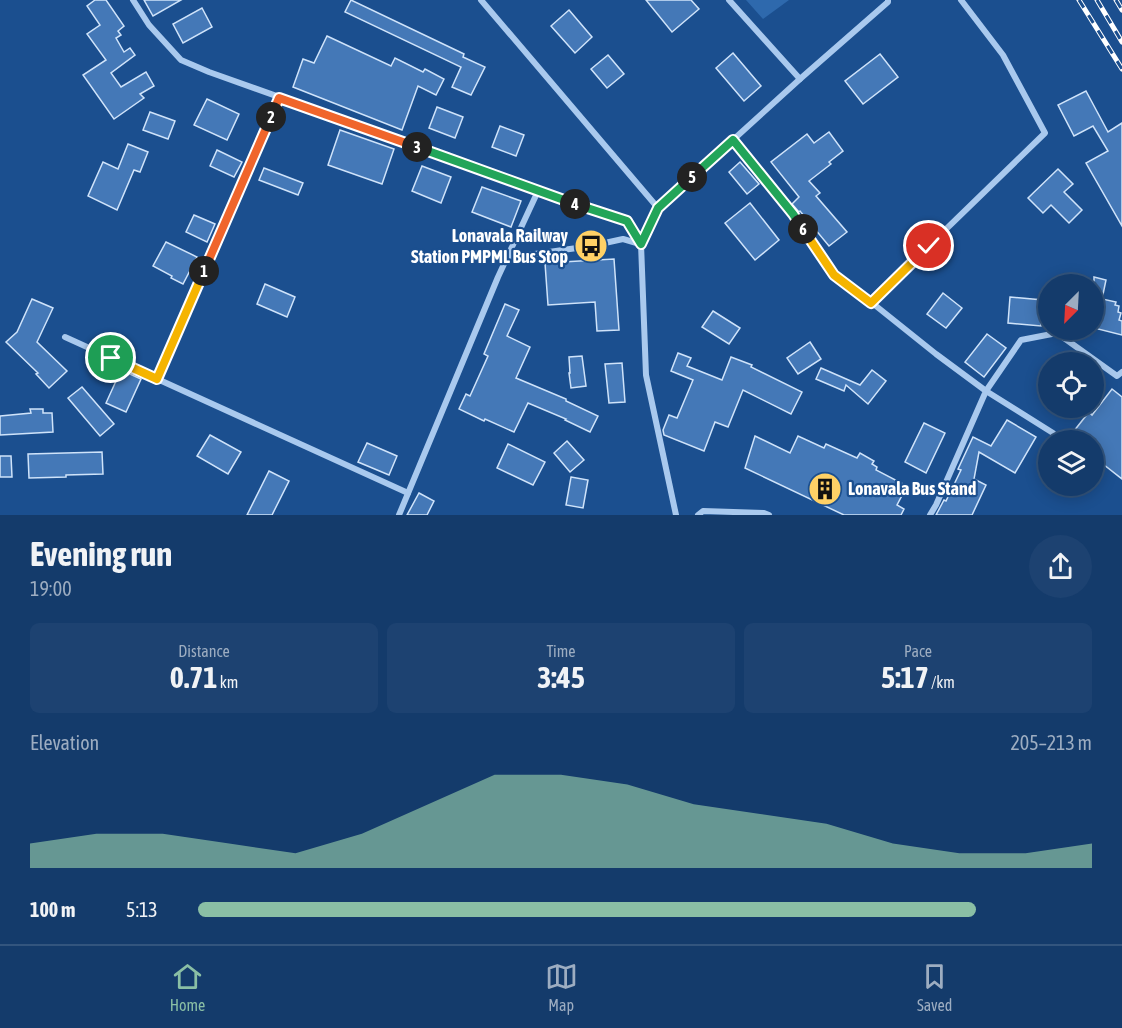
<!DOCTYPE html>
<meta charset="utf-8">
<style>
body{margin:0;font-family:"Asap Condensed",sans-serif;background:#1d4271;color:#f1f3f6;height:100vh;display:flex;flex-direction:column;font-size:22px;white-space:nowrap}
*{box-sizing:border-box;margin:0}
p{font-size:20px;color:#9dadc1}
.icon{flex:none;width:33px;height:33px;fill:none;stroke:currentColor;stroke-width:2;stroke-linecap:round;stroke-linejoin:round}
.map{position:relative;height:515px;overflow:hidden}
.sheet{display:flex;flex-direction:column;background:#143b6b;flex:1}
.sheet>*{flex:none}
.needle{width:39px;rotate:204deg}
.buttons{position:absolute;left:1038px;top:274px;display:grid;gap:12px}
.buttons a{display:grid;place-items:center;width:66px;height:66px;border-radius:50%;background:#143b6b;box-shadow:0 3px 15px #0003,0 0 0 2px #33557e;font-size:30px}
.pin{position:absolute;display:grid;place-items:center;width:51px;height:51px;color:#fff;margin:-26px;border:3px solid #fff;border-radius:50%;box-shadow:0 2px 6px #0007}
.km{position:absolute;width:30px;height:30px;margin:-15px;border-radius:50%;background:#222;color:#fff;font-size:16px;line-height:30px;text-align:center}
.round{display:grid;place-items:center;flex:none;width:63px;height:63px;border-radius:32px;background:#1d4271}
.summary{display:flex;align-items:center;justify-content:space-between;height:102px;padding:0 30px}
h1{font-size:33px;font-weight:700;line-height:45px}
.figures{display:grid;grid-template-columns:repeat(3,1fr);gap:9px;height:102px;padding:6px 30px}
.figures div{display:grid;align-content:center;border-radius:9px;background:#1d4271;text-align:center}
.figures b{font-size:30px;font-weight:700}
.figures small{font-size:16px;font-weight:400}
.figures p{font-size:16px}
.chart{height:168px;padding:12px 30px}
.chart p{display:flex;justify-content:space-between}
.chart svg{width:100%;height:108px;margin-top:6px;fill:#8abfa5;opacity:.7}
ul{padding:0 30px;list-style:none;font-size:20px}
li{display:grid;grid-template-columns:96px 72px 1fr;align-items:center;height:45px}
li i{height:15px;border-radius:8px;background:#8abfa5}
.menu{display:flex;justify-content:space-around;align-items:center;height:84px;border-top:2px solid #33557e;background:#143b6b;font-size:16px;color:#9dadc1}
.menu a{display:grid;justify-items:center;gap:3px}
.menu .active{color:#8abfa5}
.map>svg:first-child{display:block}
</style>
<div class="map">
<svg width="1122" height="515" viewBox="0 0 1122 515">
<rect width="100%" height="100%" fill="#1b4f8f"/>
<polygon fill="#2e69ad" points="746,0 789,0 763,19"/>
<g fill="#4478b7" stroke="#cfe3fa" stroke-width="1.5">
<polygon points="95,0 106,0 124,26 118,31 121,35 116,38 124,52 130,48 135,55 111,73 121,87 146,72 154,86 140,94 144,98 114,119 83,75 106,60 87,34 100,25 87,6"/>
<polygon points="144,0 181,0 153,16"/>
<polygon points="351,0 464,54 463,57 485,67 471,95 452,87 461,67 345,12"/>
<polygon points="646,0 691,0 699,9 672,32"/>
<polygon points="202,8 212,27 183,43 173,24"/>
<polygon points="569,10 592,37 575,53 551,26"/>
<polygon points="327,36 391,66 395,58 423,72 425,69 444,79 436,95 418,86 402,130 293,87 303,59 314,63"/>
<polygon points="733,53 761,86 744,101 716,68"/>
<polygon points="880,54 898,77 863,104 845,81"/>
<polygon points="608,55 624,74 607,88 591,69"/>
<polygon points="1086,91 1108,132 1122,123 1122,226 1086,163 1108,151 1093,126 1074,136 1058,105"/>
<polygon points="207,99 239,114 227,140 194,125"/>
<polygon points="437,107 463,117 455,138 429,128"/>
<polygon points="150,112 175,121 168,139 143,130"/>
<polygon points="500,126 524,135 516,156 492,147"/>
<polygon points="340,130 394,149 382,184 328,165"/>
<polygon points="829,132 843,151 829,162 831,164 809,181 820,193 816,196 847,232 829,246 800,211 799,212 792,204 799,197 771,162 807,134 814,143"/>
<polygon points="128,144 148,152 140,172 134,170 117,210 88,196 103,162 118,169"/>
<polygon points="217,150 242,162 234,177 210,166"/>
<polygon points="740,162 759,184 747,194 729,172"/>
<polygon points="422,166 451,177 441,203 412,191"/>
<polygon points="264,168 303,183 298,195 259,180"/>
<polygon points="1058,169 1073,184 1064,192 1082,210 1069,223 1051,205 1043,213 1028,198"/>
<polygon points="482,187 521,201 511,227 472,212"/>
<polygon points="750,203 779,240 755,260 725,223"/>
<polygon points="194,215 215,224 207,242 186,232"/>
<polygon points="166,242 197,257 183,284 171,278 172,276 153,266"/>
<polygon points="614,259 619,330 597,331 595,302 548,305 545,263"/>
<polygon points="1094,277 1106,280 1102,299 1116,302 1115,305 1119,306 1118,312 1121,313 1119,320 1122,321 1122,335 1094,328"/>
<polygon points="265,284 295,297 287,317 257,304"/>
<polygon points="943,293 962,308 946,328 927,314"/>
<polygon points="1010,297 1043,300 1041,326 1008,323"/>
<polygon points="32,299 53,308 37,342 67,371 49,388 36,374 38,373 6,342 17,332"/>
<polygon points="505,304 519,310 507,336 530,347 516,378 566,399 566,401 598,416 590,432 565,420 566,419 528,403 514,432 485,419 484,421 459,409 466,394 470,396 488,356 484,354"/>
<polygon points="713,311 740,328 729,344 702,327"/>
<polygon points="987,334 1006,348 984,377 965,362"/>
<polygon points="810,342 821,359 798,374 787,358"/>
<polygon points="678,353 691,358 687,366 722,380 731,357 752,365 751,367 802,392 791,414 743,390 728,427 715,422 704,451 664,435 663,430 669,415 677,418 693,380 671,371"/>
<polygon points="582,356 586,386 571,388 569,373 570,373 569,357"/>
<polygon points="622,363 625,402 609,403 605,364"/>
<polygon points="821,368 860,385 872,370 886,381 868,404 846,385 844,391 816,379"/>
<polygon points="121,370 141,379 126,412 106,403"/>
<polygon points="82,387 114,424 100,436 68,398"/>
<polygon points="1112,389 1122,397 1122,479 1094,457 1094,441 1066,441 1089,412 1092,415"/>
<polygon points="30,409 43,409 43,413 52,413 53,432 0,435 0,416 31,413"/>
<polygon points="1007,420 1036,437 1015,473 979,452 974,479 986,485 972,515 936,515 944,500 946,501 961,470 958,469 973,437 991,446"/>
<polygon points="924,423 945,433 926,473 905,462"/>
<polygon points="210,435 241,452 228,474 197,456"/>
<polygon points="755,436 790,453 798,436 824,448 826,444 857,458 860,453 874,461 872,464 877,467 876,470 907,486 897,505 904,509 901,515 844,515 745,468"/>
<polygon points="567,441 584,460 570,472 554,453"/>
<polygon points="367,443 397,456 389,475 358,462"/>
<polygon points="508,444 545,462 533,485 497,468"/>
<polygon points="102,452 103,474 66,475 66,477 29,478 28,454"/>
<polygon points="0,456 11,456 12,477 0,477"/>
<polygon points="269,471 289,481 272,515 247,515"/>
<polygon points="571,477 588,480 583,508 566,505"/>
<polygon points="419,493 434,501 427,515 407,515"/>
</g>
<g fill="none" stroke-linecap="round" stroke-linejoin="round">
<g stroke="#a9c9ee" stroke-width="6">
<polyline points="133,0 149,25 181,60 209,72 627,221 641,244"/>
<polyline points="481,0 658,208"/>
<polyline points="729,0 800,79"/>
<polyline points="733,140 793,214 834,275 871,302 936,354 986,391 936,505 930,515"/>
<polyline points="507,258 591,246 623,239 640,244"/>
<polyline points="871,302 1045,133 1003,55 961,0"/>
<polyline points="65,337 408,493"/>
<polyline points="157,379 279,98"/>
<polyline points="1053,433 986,391 1021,340 1057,333 1117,376 1122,372"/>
<polyline points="399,515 498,277 538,191"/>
<polyline points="676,515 646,375 641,244 658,208 800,79 888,2 888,0"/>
<polyline points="698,515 703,511 764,513 769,515"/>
</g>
<g stroke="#fff" stroke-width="5">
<g id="rail">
<polyline points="1079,0 1122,69"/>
<polyline points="1097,0 1122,42"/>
<polyline points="1116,0 1122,10"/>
</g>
</g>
<use href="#rail" stroke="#1b4f8f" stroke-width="3" stroke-dasharray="9" stroke-linecap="butt"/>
</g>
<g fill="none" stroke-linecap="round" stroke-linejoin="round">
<g stroke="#fff" stroke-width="12">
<polyline id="split-1" points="111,358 157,379 204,271"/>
</g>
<g stroke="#fff" stroke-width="12">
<polyline id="split-2" points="204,271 271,117"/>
</g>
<g stroke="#fff" stroke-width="12">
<polyline id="split-3" points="271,117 279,98 417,147"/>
</g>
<g stroke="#fff" stroke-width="12">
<polyline id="split-4" points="417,147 575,204"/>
</g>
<g stroke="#fff" stroke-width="12">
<polyline id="split-5" points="575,204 627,221 641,244 658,208 692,177"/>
</g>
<g stroke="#fff" stroke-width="12">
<polyline id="split-6" points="692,177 733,140 793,214 803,229"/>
</g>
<g stroke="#fff" stroke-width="12">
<polyline id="split-7" points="803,229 834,275 871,303 929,246"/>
</g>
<use href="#split-1" stroke="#f5b400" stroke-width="8"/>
<use href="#split-2" stroke="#f0652b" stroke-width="8"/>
<use href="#split-3" stroke="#f0652b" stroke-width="8"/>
<use href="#split-4" stroke="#22a559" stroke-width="8"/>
<use href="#split-5" stroke="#22a559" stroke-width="8"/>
<use href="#split-6" stroke="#22a559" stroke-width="8"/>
<use href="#split-7" stroke="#f5b400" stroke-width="8"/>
</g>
<defs>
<g id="bus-disc" transform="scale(1.725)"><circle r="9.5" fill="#ffd166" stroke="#1b4f8f"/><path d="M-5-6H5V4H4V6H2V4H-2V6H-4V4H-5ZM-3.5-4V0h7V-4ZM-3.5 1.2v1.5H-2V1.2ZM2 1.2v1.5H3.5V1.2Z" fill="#111"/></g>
<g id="building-disc" transform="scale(1.725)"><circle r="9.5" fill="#ffd166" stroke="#1b4f8f"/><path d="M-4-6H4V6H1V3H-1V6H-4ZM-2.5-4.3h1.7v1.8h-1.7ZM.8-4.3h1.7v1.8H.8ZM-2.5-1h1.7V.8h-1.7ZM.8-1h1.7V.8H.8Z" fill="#111"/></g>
</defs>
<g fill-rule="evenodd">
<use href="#bus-disc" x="591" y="246"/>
<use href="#building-disc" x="825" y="489"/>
</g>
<g text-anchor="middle" stroke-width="4.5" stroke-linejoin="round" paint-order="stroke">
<g font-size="18" font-weight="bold" fill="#fff" stroke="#1b4f8f" text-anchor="end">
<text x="568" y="242">Lonavala Railway<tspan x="568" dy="21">Station PMPML Bus Stop</tspan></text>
<text x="848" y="495" text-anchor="start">Lonavala Bus Stand</text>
</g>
</g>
</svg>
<div class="buttons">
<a><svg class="needle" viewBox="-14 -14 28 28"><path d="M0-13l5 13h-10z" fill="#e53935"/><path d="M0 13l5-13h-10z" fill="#9dadc1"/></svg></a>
<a><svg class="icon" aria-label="locate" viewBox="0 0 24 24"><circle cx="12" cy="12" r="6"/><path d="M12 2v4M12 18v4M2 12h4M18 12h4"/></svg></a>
<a><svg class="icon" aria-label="layers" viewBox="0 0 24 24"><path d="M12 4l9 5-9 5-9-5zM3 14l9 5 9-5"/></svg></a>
</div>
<div class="pin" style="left:111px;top:358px;background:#1e9e55"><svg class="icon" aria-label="arrive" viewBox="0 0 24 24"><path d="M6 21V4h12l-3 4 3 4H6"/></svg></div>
<div class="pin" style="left:929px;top:246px;background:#d93025"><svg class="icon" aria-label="check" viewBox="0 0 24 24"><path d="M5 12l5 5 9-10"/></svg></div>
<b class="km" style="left:204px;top:271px">1</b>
<b class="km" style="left:271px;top:117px">2</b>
<b class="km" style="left:417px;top:147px">3</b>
<b class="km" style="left:575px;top:204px">4</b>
<b class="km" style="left:692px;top:177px">5</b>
<b class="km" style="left:803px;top:229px">6</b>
</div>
<section class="sheet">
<div class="summary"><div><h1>Evening run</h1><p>19:00</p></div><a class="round"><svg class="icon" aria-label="share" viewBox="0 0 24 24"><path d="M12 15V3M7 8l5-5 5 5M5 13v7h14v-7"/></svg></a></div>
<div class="figures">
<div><p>Distance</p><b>0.71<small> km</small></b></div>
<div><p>Time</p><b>3:45</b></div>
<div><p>Pace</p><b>5:17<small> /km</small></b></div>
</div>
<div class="chart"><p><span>Elevation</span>205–213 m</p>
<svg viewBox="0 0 160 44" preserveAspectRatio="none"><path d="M0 44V34L10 30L20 30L30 34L40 38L50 30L60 18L70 6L80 6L90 10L100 18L110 22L120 26L130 34L140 38L150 38L160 34V44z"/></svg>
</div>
<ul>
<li><b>100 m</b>5:13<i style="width:87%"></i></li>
</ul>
</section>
<nav class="menu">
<a class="active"><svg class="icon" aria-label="home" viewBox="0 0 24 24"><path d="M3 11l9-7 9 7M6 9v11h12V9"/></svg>Home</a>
<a><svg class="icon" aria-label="map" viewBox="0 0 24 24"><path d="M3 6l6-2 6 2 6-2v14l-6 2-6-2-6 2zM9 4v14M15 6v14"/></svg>Map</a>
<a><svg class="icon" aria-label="saved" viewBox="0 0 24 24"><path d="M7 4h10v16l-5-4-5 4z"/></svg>Saved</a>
</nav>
